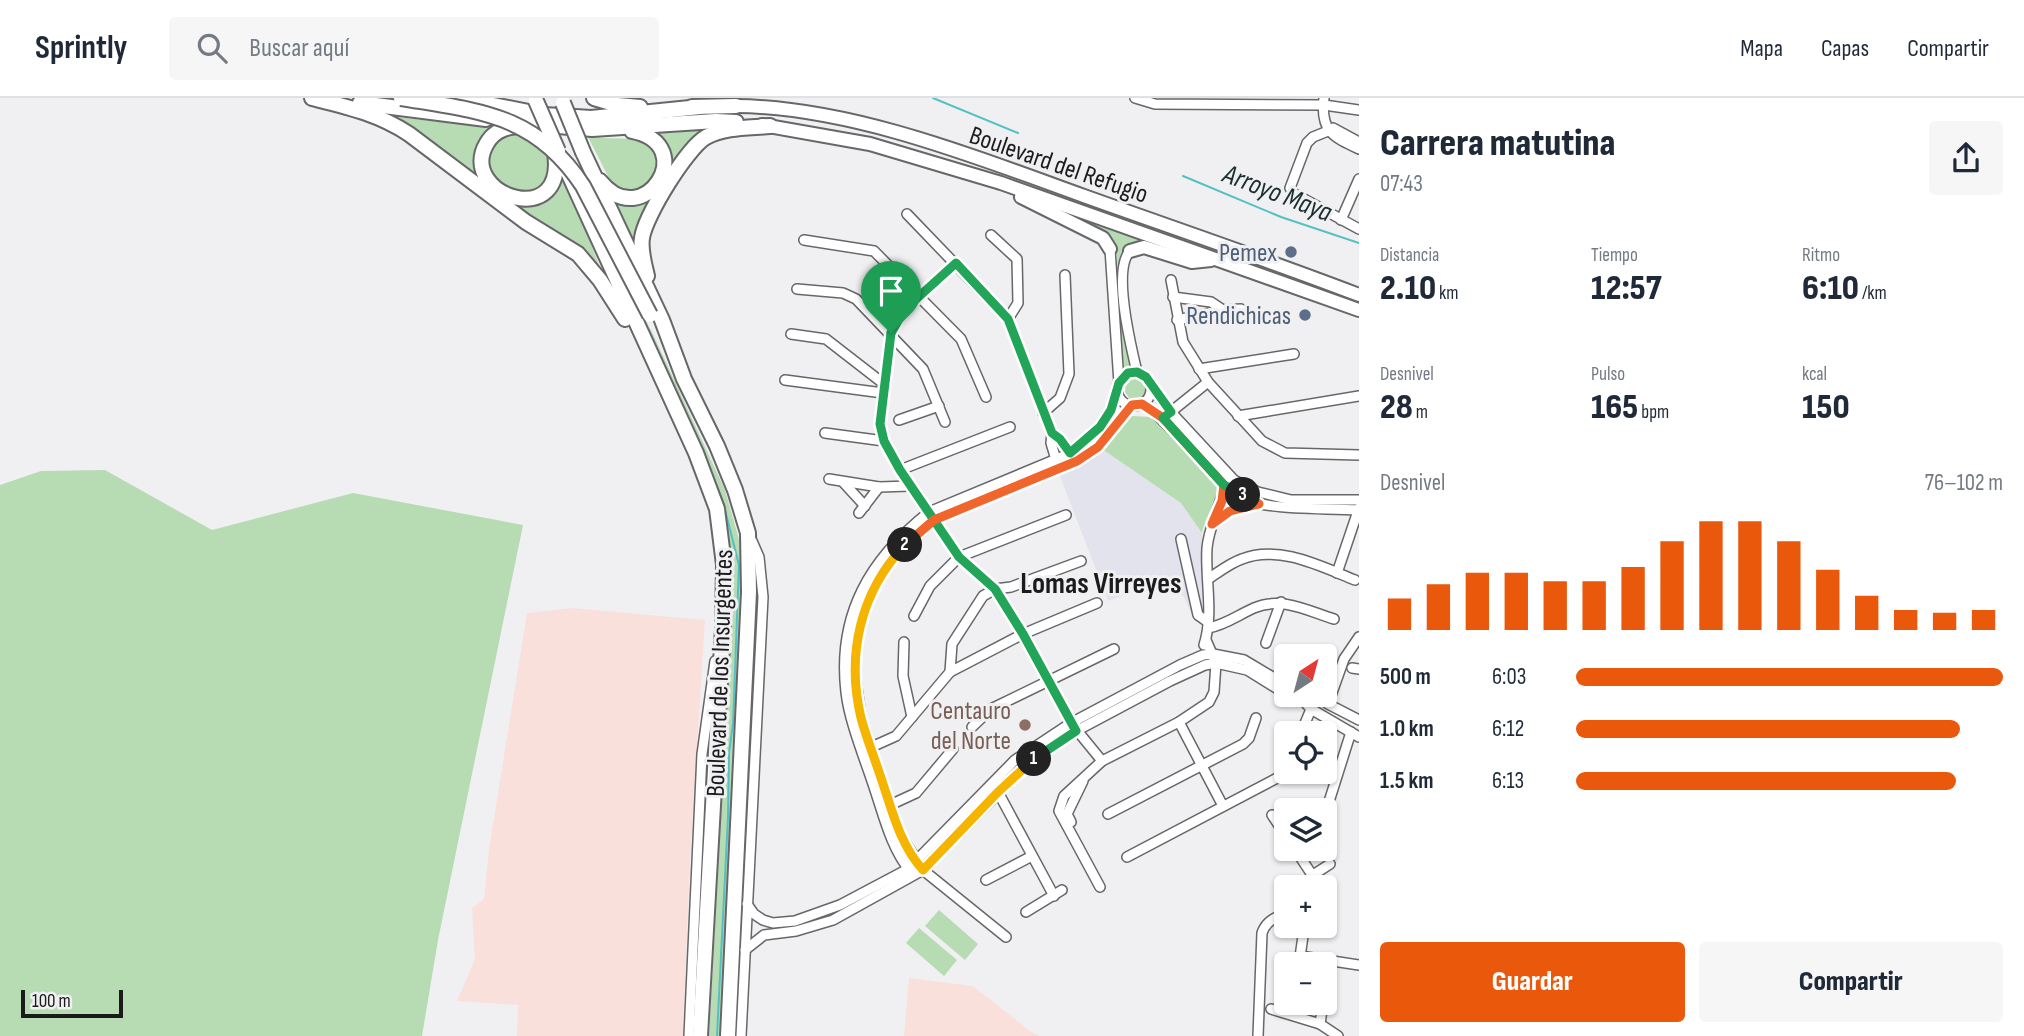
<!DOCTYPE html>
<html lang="es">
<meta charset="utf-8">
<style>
body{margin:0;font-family:"Sofia Sans Condensed",sans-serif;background:#f6f6f7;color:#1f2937;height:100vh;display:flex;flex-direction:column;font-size:26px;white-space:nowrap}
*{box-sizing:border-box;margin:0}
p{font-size:23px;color:#747a83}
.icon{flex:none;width:38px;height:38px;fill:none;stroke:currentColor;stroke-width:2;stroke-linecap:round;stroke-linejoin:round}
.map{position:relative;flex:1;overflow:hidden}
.details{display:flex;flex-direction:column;background:#fff;width:665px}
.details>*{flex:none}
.needle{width:46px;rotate:36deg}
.controls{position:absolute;left:1274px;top:546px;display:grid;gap:14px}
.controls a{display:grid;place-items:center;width:63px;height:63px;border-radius:7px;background:#fff;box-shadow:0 2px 5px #0004;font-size:35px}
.scale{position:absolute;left:21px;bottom:18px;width:102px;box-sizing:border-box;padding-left:7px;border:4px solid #1b1b1c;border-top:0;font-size:19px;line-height:24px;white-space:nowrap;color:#1b1b1c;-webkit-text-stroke:5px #f0f0f3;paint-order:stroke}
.pin{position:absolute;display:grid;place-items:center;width:60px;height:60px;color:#fff;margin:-72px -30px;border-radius:50% 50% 50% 0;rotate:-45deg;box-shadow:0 0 7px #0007}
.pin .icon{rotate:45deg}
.km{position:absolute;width:35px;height:35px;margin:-18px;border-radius:50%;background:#222;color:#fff;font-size:19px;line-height:35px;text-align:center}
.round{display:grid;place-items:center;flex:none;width:74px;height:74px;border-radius:7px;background:#f6f6f7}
.summary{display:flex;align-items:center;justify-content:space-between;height:119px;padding:0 21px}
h1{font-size:38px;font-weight:800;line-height:52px}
.metrics{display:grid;grid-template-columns:repeat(3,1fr);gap:10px;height:119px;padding:7px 21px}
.metrics div{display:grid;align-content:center}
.metrics b{font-size:35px;font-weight:800}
.metrics small{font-size:19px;font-weight:400}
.metrics p{font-size:19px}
.chart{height:196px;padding:14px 21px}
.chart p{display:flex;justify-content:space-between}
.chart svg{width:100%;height:126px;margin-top:7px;stroke:#ea580c;stroke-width:6}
.action{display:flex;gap:14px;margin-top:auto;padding:14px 21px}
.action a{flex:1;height:80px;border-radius:7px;background:#ea580c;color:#fff;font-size:28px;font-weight:800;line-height:80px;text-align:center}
.action a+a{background:#f6f6f7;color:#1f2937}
ul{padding:0 21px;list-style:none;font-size:23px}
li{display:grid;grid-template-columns:112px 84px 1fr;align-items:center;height:52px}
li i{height:18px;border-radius:9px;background:#ea580c}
header{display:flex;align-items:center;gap:42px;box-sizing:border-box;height:98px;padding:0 35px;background:#fff;border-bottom:2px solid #e0e1e3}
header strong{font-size:33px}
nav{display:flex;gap:38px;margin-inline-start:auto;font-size:24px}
.search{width:490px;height:63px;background:#f6f6f7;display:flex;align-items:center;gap:18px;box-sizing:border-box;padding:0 24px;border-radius:7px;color:#747a83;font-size:26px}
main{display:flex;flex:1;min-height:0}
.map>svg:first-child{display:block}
</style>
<header>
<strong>Sprintly</strong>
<div class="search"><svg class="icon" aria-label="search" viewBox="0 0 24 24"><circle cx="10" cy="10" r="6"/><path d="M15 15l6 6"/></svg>Buscar aquí</div>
<nav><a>Mapa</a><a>Capas</a><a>Compartir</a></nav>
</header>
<main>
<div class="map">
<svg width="1359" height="938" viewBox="0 0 1359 938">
<rect width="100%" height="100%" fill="#f0f0f3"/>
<g fill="#fae0db">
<polygon points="572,510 705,522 690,762 683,938 517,938 518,907 457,903 475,861 472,810 484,801 489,751 527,515"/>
<polygon points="909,880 973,888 1030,933 1040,938 904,938"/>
</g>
<polygon fill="#e3e3ee" points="1102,351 1181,405 1202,435 1202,511 1191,515 1184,499 1164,483 1108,503 1060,378 1085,366"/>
<g fill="#b7dbb3">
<polygon points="396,19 495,30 485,39 492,92 394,20"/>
<path d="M 725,27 C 687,40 685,47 666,82 L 652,33 Z"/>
<polygon points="515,32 553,59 543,92 510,96 487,71 491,44"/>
<polygon points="587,37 602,40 643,41 659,56 655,84 627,95 612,86"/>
<polygon points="561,68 601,172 584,154 538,126 502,100 529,106"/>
<polygon points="610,96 653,97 639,161"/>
<path d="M 1036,103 L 1194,161 C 1183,157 1144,142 1135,144 C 1106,150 1123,248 1132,268 L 1120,273 L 1117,155 L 1114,146 Z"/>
<polygon points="636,212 643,218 652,234 725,392 740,445 744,542 725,938 709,938 731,515 731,468 727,427 711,376"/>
<path d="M 1133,277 C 1142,279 1148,289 1146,298 L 1140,303 L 1130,301 L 1125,294 L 1126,284 Z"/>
<path d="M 1132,318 L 1151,319 L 1161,325 L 1217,388 C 1219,406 1205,418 1202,435 L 1181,405 L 1102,351 L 1125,322 Z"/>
<polygon points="105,372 212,432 353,395 523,427 438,842 422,938 0,938 0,387 41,373"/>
<polygon points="939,812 978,846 965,862 925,828"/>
<polygon points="919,830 957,862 944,878 906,845"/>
</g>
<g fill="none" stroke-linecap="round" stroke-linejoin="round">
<g stroke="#53c1c3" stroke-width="2">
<polyline points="933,0 1018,35"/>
<polyline points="1183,78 1281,119 1359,145"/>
<polyline points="704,356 723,404 739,467 733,626 729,655 728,719 717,938"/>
</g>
<g stroke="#67676a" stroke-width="12">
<g id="minor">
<polyline points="1135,0 1155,6 1324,7 1359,12"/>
<path d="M 1324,0 C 1320,33 1333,39 1359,51"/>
<polyline points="1333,30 1359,44"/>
<polyline points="1333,31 1313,39 1307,45 1290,90 1293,95 1359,131"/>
<polyline points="907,116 1008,221 1052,335 1051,345 1057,365"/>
<polyline points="1341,122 1359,81"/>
<polyline points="991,137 1017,161 1018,205 1008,221"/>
<polyline points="804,142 874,153 961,241 986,299"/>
<polyline points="1110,151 1119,285"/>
<path d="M 1130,153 C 1112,172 1131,249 1137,274"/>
<polyline points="956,165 904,212 891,235 880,326 884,343 900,372 959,459 995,491 1023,536 1071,625 1102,663"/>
<polyline points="1171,182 1183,244 1208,284 1262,343 1285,355 1359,357"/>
<polyline points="797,191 843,195 856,201 923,271 945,324"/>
<polyline points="1173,199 1211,204 1223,212"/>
<polyline points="1177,222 1223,212 1241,211"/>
<polyline points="791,236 826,241 884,286"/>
<polyline points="1199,271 1294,256"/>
<circle cx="1134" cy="291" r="17"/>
<polyline points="785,282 883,295"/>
<polyline points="1151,289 1171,314 1234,382 1258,394 1291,402 1359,402"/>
<path d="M 1142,306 C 1181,330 1218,398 1261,406 C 1290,412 1328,410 1358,412"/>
<polyline points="1043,315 1060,300 1069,276 1065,177"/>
<polyline points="1167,317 1208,284"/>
<polyline points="1238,318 1359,298"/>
<polyline points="899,322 939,308"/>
<polyline points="825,335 884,343"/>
<polyline points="1052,335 1060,341 1074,359"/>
<polyline points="900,372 1010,329"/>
<polyline points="829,381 879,389 910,388"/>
<polyline points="843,384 865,408"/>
<polyline points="859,415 879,389"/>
<polyline points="1213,425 1230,413 1259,406"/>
<polyline points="1181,441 1198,517 1208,524"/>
<polyline points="1337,475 1359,410"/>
<path d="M 1208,481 C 1219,474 1230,465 1242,461 C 1278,446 1322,469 1355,482"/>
<polyline points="914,518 930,488 959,459 1066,417"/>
<path d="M 1208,530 C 1225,527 1238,517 1254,510 C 1281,498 1308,513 1334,521"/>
<polyline points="1359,539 1344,561 1328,606 1359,622"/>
<polyline points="904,544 903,578 912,619"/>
<polyline points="1266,545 1281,504"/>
<path d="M 1204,547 C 1214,516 1205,481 1207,450 C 1209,427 1221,409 1224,387"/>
<polyline points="1310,558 1312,553"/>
<polyline points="1352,570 1359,571"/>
<polyline points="950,574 952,546 983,498 995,491 1011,489 1081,463"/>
<polyline points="1298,597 1311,611 1359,639"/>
<polyline points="1179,624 1223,708"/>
<polyline points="972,629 991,611 1114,551"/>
<polyline points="1301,635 1311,611"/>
<polyline points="867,651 896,638 950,574 1023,536 1097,505"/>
<polyline points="998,694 1054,798"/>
<polyline points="890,707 916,695 953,651"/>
<polyline points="1327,710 1351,634"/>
<polyline points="1108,716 1243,646 1249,640 1256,620"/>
<polyline points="1272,717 1286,738"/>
<polyline points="1071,724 1067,716 1083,683"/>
<polyline points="1295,751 1320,789"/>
<polyline points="1127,759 1281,678 1286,672"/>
<path d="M 911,774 C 891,751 883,715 873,686 C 864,659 849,622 846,594 C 837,516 870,461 929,414 L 1071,355 L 1100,329 L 1111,311 L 1118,293"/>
<polyline points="1313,777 1330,766"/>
<polyline points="986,782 1032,758"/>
<polyline points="1100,789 1059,713 1064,698 1102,663 1179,624 1209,604 1214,594 1216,565 1206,542"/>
<polyline points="747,806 754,816 763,822 773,825 795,823 840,807 908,771 1015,662 1071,625 1180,567 1203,557 1213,556 1244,562 1286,587"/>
<polyline points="1026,814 1062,792"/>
<polyline points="1006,839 923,772 899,735 861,619 855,576 858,528 867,503 891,462 934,422 1077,363 1098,349 1132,307"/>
<polyline points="745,852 764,837 796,833 833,822 923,772 1026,667 1076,633 1170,583 1205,567 1216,565 1247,572 1286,596"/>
<polyline points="1300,858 1359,867"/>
<polyline points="1299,866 1303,838"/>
<polyline points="1325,893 1330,862"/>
<polyline points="1271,911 1320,926 1338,938"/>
<polyline points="1320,926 1323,905"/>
<polyline points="689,938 702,656 715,563"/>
<polyline points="741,938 763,499 759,459 752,443"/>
<path d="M 1258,938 L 1262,835 C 1266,823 1275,820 1286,814"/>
</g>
</g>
<g stroke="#67676a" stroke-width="16">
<g id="major">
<path d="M 736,8 C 851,9 976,59 1084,98 C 1176,131 1268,162 1359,197"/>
<polyline points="762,27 870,46 1001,85 1359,212"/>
<polyline points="1021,99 1103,140 1110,151"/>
<polyline points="1130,153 1144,149 1192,164 1211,162"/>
</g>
</g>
<g stroke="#67676a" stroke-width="18">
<g id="highway">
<path d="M 312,0 C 348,9 379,16 409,36 L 526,124 L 578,156 L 600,182 L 625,221"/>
<polyline points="457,0 544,17 591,20 700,9"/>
<polyline points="594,0 618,7 640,9"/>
<polyline points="360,5 486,21"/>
<polyline points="692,9 736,8"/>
<polyline points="513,24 592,31 716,23 736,24"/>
<path d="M 524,28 C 509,28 495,31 487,45 C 455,97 572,137 554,49"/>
<polyline points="583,54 662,222 684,281 717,348 735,392 748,435 749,494 728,938"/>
<polyline points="567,72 696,355 717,411 724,467 723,530 700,938"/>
<path d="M 600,83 C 643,137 702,47 632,33"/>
<path d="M 647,178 C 644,165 640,152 642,140 C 645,118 687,50 706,39 C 725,29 748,30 770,28"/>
</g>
</g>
<use href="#minor" stroke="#fff" stroke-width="9"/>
<use href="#major" stroke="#fff" stroke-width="12"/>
<use href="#highway" stroke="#fff" stroke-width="14"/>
<g stroke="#67676a" stroke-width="18" stroke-linecap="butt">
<g id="highway-bridge">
<path d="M 401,0 C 479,13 536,16 583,88 L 650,217"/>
<polyline points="536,3 558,53"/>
<polyline points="563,5 583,54"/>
</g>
</g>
<use href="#highway-bridge" stroke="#fff" stroke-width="14"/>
</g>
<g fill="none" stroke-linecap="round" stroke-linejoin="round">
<g stroke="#fff" stroke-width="14">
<polyline id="split-1" points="891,235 880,326 884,343 900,372 959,459 995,491 1023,536 1076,633 1034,661"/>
</g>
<g stroke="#fff" stroke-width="14">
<path id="split-2" d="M 905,447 C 860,494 846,557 861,620 C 867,642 876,664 883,686 C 893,716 901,748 923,772 L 998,694 L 1034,661"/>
</g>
<g stroke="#fff" stroke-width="14">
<polyline id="split-3" points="905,447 934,422 1077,363 1098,349 1132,307 1142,306 1163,320 1224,387 1222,403 1212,426 1230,413 1259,406 1243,397"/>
</g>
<g stroke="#fff" stroke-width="14">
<polyline id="split-4" points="891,235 904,212 956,165 1008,221 1052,335 1060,341 1070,355 1100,329 1111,312 1119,285 1128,275 1137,274 1146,279 1171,314 1163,320 1224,387 1243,397"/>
</g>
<use href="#split-1" stroke="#22a559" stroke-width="9"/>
<use href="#split-2" stroke="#f5b400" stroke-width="9"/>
<use href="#split-3" stroke="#f0652b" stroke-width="9"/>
<use href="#split-4" stroke="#22a559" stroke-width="9"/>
</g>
<g fill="#5c6f8a" stroke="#f0f0f3" stroke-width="2.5">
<circle cx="1291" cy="154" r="7"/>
<circle cx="1305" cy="217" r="7"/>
</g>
<circle fill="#8d6e63" stroke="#f0f0f3" stroke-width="2.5" cx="1025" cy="627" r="7"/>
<g text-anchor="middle" stroke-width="6" stroke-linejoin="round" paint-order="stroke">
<g font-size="26" fill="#1b1b1c" stroke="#f0f0f3">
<text transform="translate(1059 66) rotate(19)" y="9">Boulevard del Refugio</text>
<text transform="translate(719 575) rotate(-88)" y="9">Boulevard de los Insurgentes</text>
</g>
<g font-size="26" fill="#4e5e75" stroke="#f0f0f3" text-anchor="end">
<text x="1277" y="163">Pemex</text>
<text x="1291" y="226">Rendichicas</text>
</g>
<g font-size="26" fill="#785e54" stroke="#f0f0f3" text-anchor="end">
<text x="1011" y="621">Centauro<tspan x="1011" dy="30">del Norte</tspan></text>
</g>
<g font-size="28" font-style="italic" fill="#1a2e2e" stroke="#f0f0f3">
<text transform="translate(1278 94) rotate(21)" y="10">Arroyo Maya</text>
</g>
<g font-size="30" font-weight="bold" fill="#1b1b1c" stroke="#f0f0f3">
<text x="1101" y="495">Lomas Virreyes</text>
</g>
</g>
</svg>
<div class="controls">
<a><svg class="needle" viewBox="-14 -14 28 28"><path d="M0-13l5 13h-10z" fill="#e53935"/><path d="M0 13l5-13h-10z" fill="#747a83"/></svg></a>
<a><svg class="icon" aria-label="locate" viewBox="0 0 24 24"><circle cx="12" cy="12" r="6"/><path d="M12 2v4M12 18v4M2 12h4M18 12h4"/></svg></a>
<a><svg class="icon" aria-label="layers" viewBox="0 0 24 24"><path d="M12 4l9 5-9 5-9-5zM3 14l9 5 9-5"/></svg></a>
<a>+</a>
<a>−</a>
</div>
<div class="scale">100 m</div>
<div class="pin" style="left:891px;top:235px;background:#1e9e55"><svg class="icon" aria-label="arrive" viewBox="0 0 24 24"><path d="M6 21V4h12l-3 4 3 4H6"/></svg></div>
<b class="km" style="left:1034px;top:661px">1</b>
<b class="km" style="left:905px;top:447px">2</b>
<b class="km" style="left:1243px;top:397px">3</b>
</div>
<section class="details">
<div class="summary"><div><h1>Carrera matutina</h1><p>07:43</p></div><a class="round"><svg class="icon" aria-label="share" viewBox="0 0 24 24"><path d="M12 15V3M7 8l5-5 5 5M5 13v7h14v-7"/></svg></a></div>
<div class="metrics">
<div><p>Distancia</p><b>2.10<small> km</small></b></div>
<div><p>Tiempo</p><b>12:57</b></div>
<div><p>Ritmo</p><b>6:10<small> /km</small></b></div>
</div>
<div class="metrics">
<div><p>Desnivel</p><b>28<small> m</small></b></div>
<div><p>Pulso</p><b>165<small> bpm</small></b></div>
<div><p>kcal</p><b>150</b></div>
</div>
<div class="chart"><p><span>Desnivel</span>76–102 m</p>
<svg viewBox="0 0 160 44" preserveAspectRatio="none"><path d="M5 44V33M15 44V28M25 44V24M35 44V24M45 44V27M55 44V27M65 44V22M75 44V13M85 44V6M95 44V6M105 44V13M115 44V23M125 44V32M135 44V37M145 44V38M155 44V37"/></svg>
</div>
<ul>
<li><b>500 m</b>6:03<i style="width:100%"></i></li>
<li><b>1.0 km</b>6:12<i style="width:90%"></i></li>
<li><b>1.5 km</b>6:13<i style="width:89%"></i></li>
</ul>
<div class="action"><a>Guardar</a><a>Compartir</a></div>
</section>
</main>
